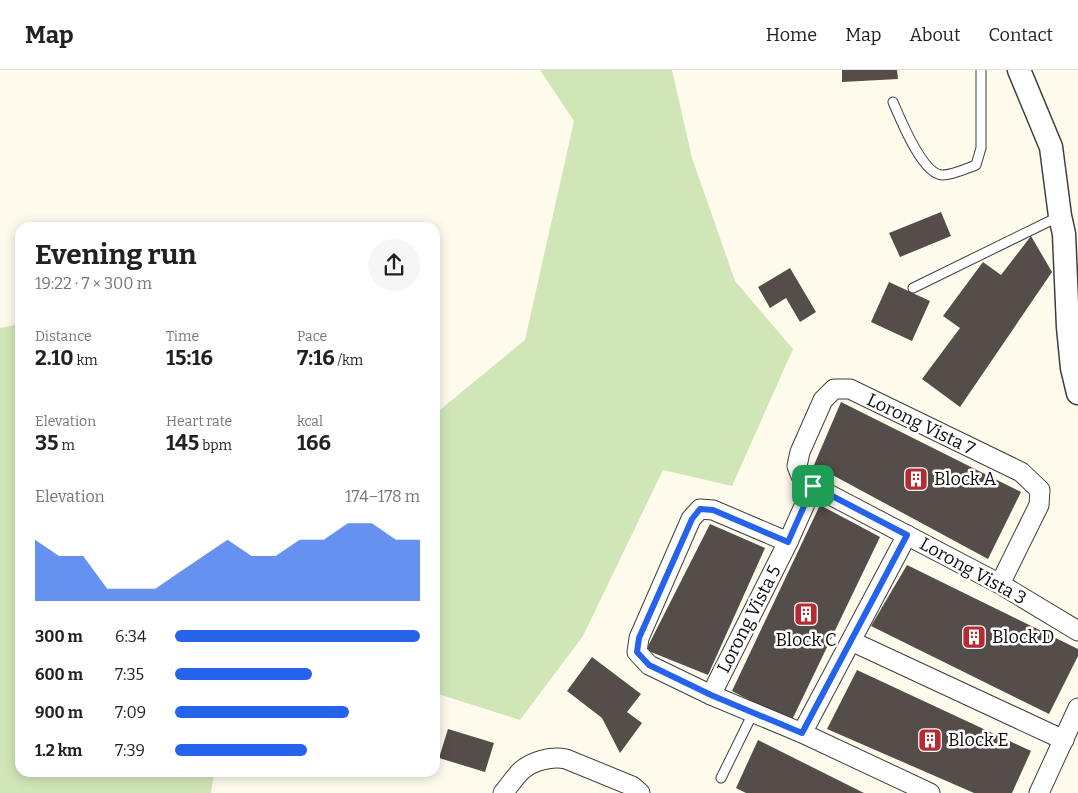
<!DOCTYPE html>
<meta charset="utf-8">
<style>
body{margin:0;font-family:Bitter,serif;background:#f6f6f6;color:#222;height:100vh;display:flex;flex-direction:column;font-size:19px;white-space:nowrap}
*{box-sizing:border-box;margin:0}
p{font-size:16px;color:#767676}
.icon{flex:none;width:28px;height:28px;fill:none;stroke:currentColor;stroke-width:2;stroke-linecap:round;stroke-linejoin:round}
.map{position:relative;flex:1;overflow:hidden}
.drawer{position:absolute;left:15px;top:152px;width:425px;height:555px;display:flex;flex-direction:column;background:#fff;border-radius:15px;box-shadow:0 2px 12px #0003}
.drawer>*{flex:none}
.pin{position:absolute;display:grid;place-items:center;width:42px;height:42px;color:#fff;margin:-21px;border-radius:10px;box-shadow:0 2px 8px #0006}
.round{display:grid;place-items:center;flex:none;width:52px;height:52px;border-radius:26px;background:#f6f6f6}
.overview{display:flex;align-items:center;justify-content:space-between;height:85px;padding:0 20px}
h1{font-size:28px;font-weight:700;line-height:38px}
.figures{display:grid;grid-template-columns:repeat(3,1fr);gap:8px;height:85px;padding:5px 20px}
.figures div{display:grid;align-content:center}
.figures b{font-size:21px;font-weight:700}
.figures small{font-size:14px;font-weight:400}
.figures p{font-size:14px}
.chart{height:140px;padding:10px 20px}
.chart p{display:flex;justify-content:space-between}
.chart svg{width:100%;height:90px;margin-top:5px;fill:#2563eb;opacity:.7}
ul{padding:0 20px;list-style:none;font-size:16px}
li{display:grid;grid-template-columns:80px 60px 1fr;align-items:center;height:38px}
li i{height:12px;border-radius:6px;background:#2563eb}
header{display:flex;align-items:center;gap:30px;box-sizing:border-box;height:70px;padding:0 25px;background:#fff;border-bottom:1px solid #e0e0e0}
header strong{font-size:24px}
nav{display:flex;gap:28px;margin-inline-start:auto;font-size:18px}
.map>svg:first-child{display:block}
</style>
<header>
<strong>Map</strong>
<nav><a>Home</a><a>Map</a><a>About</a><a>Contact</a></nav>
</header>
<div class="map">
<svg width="1078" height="723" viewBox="0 0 1078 723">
<rect width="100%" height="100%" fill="#fefaec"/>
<g fill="#d0e6b7">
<polygon points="540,0 672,0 692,88 735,211 793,279 732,416 663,400 583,566 520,650 435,623 435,344 525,270 574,51"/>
<polygon points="20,254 20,702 214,703 211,723 0,723 0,258"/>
</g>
<g fill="#544d49">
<polygon points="842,0 897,0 898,9 842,12"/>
<polygon points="941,142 951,166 900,187 889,163"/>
<polygon points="1031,166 1052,202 960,337 922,309 960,258 943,246 983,192 1001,205"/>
<polygon points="790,198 816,242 800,252 786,228 770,238 758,217"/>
<polygon points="889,212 930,231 912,271 871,252"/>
<polygon points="841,332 1021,422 988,489 814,395"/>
<polygon points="820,435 880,467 791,652 732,621"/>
<polygon points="710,454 765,478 708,605 646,580"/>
<polygon points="907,495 1078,579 1078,586 1049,644 871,556"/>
<polygon points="592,587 641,624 627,642 642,653 620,683 602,648 567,621"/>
<polygon points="857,600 1031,681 1012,723 974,723 827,659"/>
<polygon points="448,659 494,673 485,702 439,688"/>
<polygon points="758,670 864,723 746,723 736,718"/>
</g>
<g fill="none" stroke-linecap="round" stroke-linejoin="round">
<g stroke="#3f3f3f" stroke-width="11">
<g id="service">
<path d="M 893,32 C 900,48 922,104 942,105 C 953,105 965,99 976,95 L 981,78 L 981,0"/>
<polyline points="913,218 1060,146"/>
<polyline points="721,708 753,643"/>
</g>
</g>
<g stroke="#3f3f3f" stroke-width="21">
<g id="minor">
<polyline points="813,416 788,472 713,440 700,439 691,449 639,568 637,582 649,595 711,625 802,663 930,723"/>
<polyline points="1000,514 1039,435 1040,420 1021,402 850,319 834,319 823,330 800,382 797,396 801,406 813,416 1000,514 1078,561"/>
<polyline points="851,571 1064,670"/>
<polyline points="711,625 788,472"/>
<polyline points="802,663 907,465"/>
<path d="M 503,723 C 509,716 514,708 521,701 C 532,691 551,686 566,689 L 632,716 L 640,723"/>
<polyline points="1039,723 1078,638"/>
</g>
</g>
<g stroke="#3f3f3f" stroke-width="25">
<polyline id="tertiary" points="1019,0 1051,77 1060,146 1064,164 1068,257 1072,298 1078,323"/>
</g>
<use href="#service" stroke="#fff" stroke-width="9"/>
<use href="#minor" stroke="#fff" stroke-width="19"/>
<use href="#tertiary" stroke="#fff" stroke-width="22"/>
</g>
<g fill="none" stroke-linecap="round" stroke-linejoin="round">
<g stroke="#fff" stroke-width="10">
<polygon id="route" points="813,416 907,465 802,663 711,625 649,595 637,582 639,568 692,449 700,439 713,440 788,472"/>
</g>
<use href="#route" stroke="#2563eb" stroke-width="6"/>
</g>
<defs>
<g id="building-square" transform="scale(1.25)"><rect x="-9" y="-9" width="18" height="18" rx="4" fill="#b52b33" stroke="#fff"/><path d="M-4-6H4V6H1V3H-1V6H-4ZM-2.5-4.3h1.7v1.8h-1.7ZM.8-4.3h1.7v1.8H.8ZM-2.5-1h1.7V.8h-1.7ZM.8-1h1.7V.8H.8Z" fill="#fff"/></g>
</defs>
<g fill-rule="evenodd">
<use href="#building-square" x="916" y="409"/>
<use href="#building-square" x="806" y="544"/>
<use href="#building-square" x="974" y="567"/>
<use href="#building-square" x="930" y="670"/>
</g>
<g text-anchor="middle" stroke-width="5" stroke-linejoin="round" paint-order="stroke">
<g font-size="18" fill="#0c0c0c" stroke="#fff">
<text transform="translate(921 354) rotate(26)" y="6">Lorong Vista 7</text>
<text transform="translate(973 501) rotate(29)" y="6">Lorong Vista 3</text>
<text transform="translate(749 549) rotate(-63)" y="6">Lorong Vista 5</text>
</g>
<g font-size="18" fill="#0c0c0c" stroke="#fff" text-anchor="start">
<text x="934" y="415">Block A</text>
<text x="992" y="573">Block D</text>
<text x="806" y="576" text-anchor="middle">Block C</text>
<text x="948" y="676">Block E</text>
</g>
</g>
</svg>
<div class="pin" style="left:813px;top:416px;background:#1e9e55"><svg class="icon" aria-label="arrive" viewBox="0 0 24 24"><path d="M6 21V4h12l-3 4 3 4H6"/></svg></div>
<section class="drawer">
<div class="overview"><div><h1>Evening run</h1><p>19:22 · 7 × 300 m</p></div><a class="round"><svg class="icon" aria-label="share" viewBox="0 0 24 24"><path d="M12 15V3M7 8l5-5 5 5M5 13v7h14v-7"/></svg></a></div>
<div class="figures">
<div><p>Distance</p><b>2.10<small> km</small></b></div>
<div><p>Time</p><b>15:16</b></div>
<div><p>Pace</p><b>7:16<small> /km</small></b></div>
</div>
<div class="figures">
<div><p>Elevation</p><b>35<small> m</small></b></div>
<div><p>Heart rate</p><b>145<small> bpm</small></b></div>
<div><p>kcal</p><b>166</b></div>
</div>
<div class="chart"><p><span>Elevation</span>174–178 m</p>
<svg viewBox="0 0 160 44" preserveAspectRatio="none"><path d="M0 44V14L10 22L20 22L30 38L40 38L50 38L60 30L70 22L80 14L90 22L100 22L110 14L120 14L130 6L140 6L150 14L160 14V44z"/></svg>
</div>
<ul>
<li><b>300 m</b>6:34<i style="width:100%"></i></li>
<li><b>600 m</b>7:35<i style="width:56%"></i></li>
<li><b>900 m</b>7:09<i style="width:71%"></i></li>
<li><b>1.2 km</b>7:39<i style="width:54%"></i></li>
</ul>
</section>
</div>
